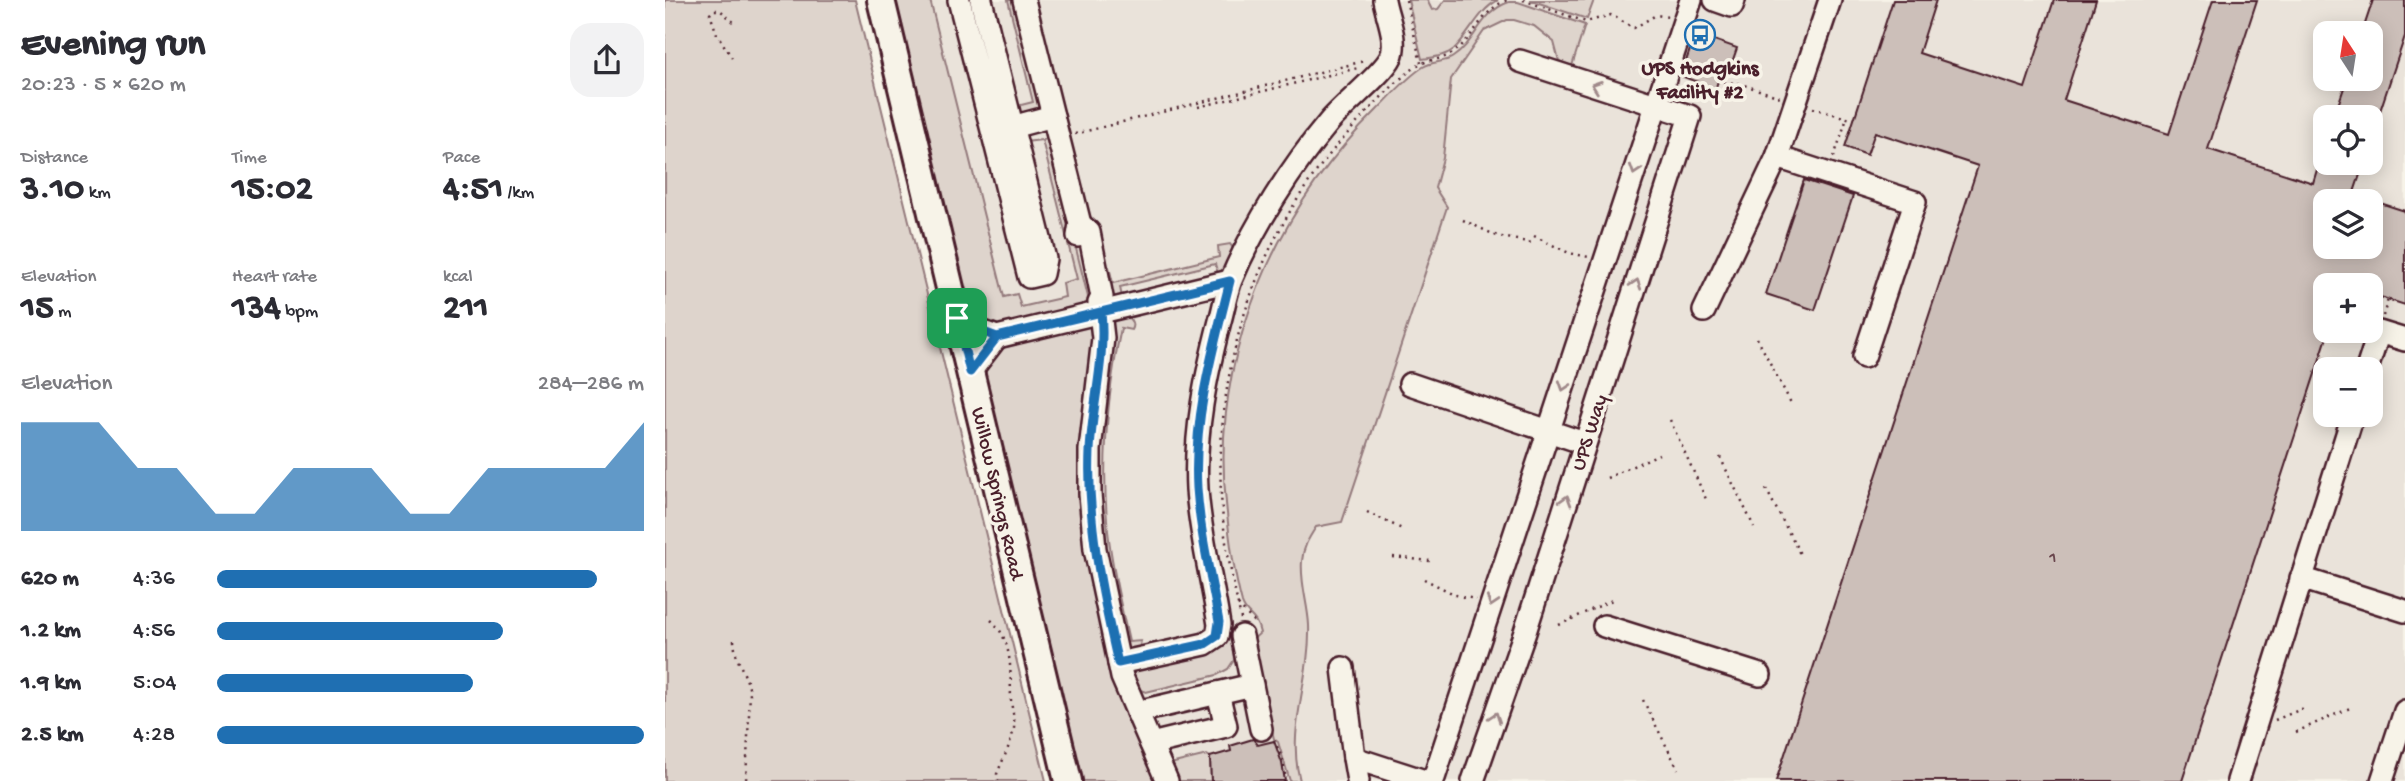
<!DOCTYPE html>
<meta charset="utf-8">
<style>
body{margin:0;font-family:"Gochi Hand",sans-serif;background:#f2f2f3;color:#2b2b33;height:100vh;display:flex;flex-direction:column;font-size:26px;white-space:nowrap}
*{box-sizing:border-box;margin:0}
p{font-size:23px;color:#7c7c81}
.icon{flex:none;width:38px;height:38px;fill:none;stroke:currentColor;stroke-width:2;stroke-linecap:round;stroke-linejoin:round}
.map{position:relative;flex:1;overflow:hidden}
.drawer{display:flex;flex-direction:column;background:#fff;width:665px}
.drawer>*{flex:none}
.needle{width:46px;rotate:348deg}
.tools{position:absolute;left:1648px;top:21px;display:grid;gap:14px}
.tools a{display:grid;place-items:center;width:70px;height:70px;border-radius:14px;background:#fff;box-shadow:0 4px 18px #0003;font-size:35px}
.pin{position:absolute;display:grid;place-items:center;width:60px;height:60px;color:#fff;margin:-30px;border-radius:14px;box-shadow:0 4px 10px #0006}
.round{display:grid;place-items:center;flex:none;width:74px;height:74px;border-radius:21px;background:#f2f2f3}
.head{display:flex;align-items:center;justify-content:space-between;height:119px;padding:0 21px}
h1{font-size:38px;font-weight:700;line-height:52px}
.metrics{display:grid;grid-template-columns:repeat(3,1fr);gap:10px;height:119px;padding:7px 21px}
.metrics div{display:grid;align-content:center}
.metrics b{font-size:35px;font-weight:700}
.metrics small{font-size:19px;font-weight:400}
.metrics p{font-size:19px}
.chart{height:196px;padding:14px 21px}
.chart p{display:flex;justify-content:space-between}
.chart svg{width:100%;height:126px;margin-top:7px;fill:#1f6fb2;opacity:.7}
ul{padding:0 21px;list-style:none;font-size:23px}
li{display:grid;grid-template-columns:112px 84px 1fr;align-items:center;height:52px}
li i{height:18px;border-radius:9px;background:#1f6fb2}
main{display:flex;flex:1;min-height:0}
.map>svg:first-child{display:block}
</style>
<main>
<section class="drawer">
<div class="head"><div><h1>Evening run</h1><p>20:23 · 5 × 620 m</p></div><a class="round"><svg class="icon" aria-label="share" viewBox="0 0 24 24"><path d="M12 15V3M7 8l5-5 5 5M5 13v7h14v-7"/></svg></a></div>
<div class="metrics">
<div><p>Distance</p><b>3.10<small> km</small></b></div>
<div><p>Time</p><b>15:02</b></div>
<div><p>Pace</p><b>4:51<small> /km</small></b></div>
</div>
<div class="metrics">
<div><p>Elevation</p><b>15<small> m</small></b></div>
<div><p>Heart rate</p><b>134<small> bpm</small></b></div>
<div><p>kcal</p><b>211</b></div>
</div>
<div class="chart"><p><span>Elevation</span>284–286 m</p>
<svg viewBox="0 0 160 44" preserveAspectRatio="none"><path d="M0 44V6L10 6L20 6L30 22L40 22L50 38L60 38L70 22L80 22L90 22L100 38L110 38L120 22L130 22L140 22L150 22L160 6V44z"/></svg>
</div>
<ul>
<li><b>620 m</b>4:36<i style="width:89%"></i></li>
<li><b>1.2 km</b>4:56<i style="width:67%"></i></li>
<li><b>1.9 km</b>5:04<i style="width:60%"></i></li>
<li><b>2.5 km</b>4:28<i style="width:100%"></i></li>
</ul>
</section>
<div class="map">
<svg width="1740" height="781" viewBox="0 0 1740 781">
<rect width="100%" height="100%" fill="#f7f3e8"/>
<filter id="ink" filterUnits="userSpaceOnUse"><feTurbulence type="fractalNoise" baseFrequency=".0143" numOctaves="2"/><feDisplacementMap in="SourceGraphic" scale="14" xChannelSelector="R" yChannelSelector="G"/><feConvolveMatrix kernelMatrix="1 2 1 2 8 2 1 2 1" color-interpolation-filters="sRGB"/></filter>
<g filter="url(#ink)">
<path fill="#eae3da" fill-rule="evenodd" d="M 227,0 L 1740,0 L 1740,781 L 418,781 ZM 1661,33 L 1706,33 L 1706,79 L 1661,79 ZM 1661,117 L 1706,117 L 1706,163 L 1661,163 ZM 1661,201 L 1706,201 L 1706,247 L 1661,247 ZM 1661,285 L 1706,285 L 1706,331 L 1661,331 ZM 1661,369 L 1706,369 L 1706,415 L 1661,415 Z"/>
<g fill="#ded4cc" stroke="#947a7c" stroke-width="2">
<polygon points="0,0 190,0 381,781 0,781"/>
<polygon points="222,0 265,0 339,297 352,294 356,307 400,297 398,283 412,279 377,140 360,142 384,139 423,297 421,305 332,326 303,316"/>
<polygon points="343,0 350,0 376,105 373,111 356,115 352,111 352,106 368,102"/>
<path d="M 743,0 L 762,0 L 767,10 L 773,9 L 780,0 L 833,0 C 813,11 805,34 789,49 C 781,56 767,58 757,59 Z"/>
<polygon points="865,0 929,0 922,19"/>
<path d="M 844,2 L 853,2 L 920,25 L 907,66 L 894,61 L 889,42 L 869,26 L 849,20 L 842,20 L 819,31 L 786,79 L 778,158 L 770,188 L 782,207 L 677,522 L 651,527 C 644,538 638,547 637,561 C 635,583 643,604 644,625 C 646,678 621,729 635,781 L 625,781 L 613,742 L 609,739 L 586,641 L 595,633 C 591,614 581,616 577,603 C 568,570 564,536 561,503 C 545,358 610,210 712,110 C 726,96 741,78 758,67 C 767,61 780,63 788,57 C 811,42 815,12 844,2 Z"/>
<polygon points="565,244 570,251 562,272 553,274 550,264 455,287 457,298 446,299 438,267 444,267 448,283 554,257 553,246"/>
<path d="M 461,316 C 467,319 469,325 466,330 L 456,328 C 442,395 436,462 443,531 C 447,568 456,605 464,642 L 476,641 L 474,649 L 463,651 L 441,569 L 433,479 L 446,326 L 451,317 Z"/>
<polygon points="423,325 428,330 429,335 418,424 452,690 495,781 413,781 372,620 349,497 321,380 321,366 337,348"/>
<polygon points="560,636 567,638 569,660 563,669 552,675 481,692 472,689 466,678 472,667"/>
<polygon points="542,755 545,757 546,781 512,781 505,764"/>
</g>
<g fill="#ccbfb9" stroke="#4a1f2b" stroke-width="2">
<polygon points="1228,0 1271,0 1254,53 1360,88 1389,0 1431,0 1399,100 1504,134 1548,0 1592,0 1543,149 1648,183 1654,163 1699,163 1686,201 1661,201 1661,247 1706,247 1706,200 1740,211 1740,305 1706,294 1706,285 1661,285 1661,331 1664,331 1517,781 1111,781 1313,166 1210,132 1202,155 1180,147"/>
<polygon points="1708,0 1740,0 1740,36 1713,117 1669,117 1682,79 1706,79 1706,33 1697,33"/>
<polygon points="1033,26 1049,31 1046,39 1072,48 1063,74 1056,72 1049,93 1030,87 1032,82 1016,76"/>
<polygon points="1139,180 1188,196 1150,310 1101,294"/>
<polygon points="588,739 593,745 609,741 617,763 620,781 546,781 545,757 566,751 565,746"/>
</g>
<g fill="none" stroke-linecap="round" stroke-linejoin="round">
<g stroke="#4a1f2b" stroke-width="26">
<g id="minor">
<polyline points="294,0 364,277 377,274 380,259 316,0"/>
<polyline points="359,0 415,224 413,236"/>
<polyline points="1050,0 1067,6 1069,0"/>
<polyline points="347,127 388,116"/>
<polyline points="1112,157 1250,202 1199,357"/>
<polyline points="415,224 424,232 437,297 434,303 438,338 425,450 425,494 430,549 457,677 502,781"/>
<polyline points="1039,311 1112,157 1165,0"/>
<polyline points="292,318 313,330 332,337 565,281"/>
<polyline points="1702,369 1714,332 1740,340"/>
<polyline points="305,372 332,337"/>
<polyline points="745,384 919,443"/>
<polyline points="1636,578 1740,611"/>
<polyline points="939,626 1095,675"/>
<polyline points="577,636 596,729"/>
<path d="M 454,663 L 540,644 L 552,636 L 554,625 C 547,579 535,535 532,489 C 529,432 541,375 555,321 C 559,307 561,293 566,280 C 588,227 627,166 664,122 C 678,105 718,74 726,57 C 733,40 722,17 719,0"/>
<polyline points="678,668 689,758"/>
<polyline points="472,712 587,685"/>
<polyline points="486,744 561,726 553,693"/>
<polyline points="693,781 689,758 760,781"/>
<polyline points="768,781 1026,0"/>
<polyline points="808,781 860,632 1025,116 855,61"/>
<polyline points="1573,781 1688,415"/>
<polyline points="1717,781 1740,711"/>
</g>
</g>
<g stroke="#4a1f2b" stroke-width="32">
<polyline id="major" points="216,0 403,781"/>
</g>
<g stroke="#4a1f2b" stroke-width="2.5" stroke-dasharray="2 5" stroke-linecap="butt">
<polyline points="741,0 756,63"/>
<polyline points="858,0 921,22 946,15 969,28 991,15 1004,17"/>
<polyline points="67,58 52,34 45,14 49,10 55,10 71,24"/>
<polyline points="1052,81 1076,84 1115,97"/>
<polyline points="533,107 693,68"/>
<polyline points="1148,108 1189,120"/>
<polyline points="410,134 699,61"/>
<polyline points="1169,157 1182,118"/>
<polyline points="798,220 832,236 867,243"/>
<polyline points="869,236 904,253 924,257"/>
<polyline points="1718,316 1723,299"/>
<polyline points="1092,338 1127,405"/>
<polyline points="1005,420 1041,499"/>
<polyline points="1055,457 1089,527"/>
<polyline points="942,478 994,454"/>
<polyline points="1101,489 1135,554"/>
<polyline points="702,512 737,529"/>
<polyline points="728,557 765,561"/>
<polyline points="759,579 793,596 811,599"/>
<polyline points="573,605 590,623"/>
<path d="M 576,619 C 567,578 558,536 556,494 C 550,363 594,230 683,133 C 699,115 736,74 756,64 C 765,59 777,60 786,54 C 809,40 816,10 842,0"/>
<path d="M 326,620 C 349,641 345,674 346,701 C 347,710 350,719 349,728 C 346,744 338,759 332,774 L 333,781"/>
<polyline points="894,625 947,600"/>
<path d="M 69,640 C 70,662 81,672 85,692 L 81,781"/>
<polyline points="978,700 1013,769"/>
<polyline points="1610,720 1639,708"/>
<polyline points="1631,732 1685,708"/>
<polyline points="609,740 618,760 621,781"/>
</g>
<use href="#minor" stroke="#f7f3e8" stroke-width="21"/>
<use href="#major" stroke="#f7f3e8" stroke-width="26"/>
</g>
<defs><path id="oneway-chevron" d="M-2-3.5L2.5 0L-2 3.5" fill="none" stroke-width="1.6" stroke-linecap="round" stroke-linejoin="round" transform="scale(1.75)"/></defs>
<g stroke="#a0898a">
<use href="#oneway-chevron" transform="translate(931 86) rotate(-161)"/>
<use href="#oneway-chevron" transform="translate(970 170) rotate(108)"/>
<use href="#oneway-chevron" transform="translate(971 284) rotate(-72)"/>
<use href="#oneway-chevron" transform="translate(899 386) rotate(108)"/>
<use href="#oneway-chevron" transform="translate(901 500) rotate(-73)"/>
<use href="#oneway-chevron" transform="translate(827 602) rotate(108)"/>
<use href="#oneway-chevron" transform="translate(830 717) rotate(-71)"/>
</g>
</g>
<g fill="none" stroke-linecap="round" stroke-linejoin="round" filter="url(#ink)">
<g stroke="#fff" stroke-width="14">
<path id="route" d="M 292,318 L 305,372 L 332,337 L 565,281 C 548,349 528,418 532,488 C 535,533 546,577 554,622 L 552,636 L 540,644 L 453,663 C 437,594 422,523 425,451 C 427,405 441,358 436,312 L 332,337 L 313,330 L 292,318"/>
</g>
<use href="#route" stroke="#1f6fb2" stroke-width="9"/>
</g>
<defs>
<g id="bus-ring" transform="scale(1.575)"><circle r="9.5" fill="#f7f3e8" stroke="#1f6fb2" stroke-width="1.5"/><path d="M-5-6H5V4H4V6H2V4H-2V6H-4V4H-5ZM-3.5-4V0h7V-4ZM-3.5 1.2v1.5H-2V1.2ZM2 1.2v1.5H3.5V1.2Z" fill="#1f6fb2"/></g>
</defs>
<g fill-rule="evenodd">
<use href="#bus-ring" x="1035" y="35"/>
</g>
<g text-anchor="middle" stroke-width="7" stroke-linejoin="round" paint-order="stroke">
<g font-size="18" fill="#6a474e">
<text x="1388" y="562">1</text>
</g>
<g font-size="21" font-weight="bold" fill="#4a1f2b" stroke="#f7f3e8">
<text x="1035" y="74">UPS Hodgkins<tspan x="1035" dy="24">Facility #2</tspan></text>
</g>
<g font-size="21" fill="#4a1f2b" stroke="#f7f3e8">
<text transform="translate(923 432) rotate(-72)" y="7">UPS Way</text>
<text transform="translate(334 493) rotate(77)" y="7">Willow Springs Road</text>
</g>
</g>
</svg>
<div class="tools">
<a><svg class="needle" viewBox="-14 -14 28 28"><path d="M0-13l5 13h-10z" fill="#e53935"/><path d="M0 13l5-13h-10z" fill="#7c7c81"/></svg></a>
<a><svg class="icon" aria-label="locate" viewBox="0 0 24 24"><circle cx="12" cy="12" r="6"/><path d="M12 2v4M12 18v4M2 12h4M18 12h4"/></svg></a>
<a><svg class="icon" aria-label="layers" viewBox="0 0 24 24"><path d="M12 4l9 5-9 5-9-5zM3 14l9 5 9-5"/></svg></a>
<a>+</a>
<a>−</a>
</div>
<div class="pin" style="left:292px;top:318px;background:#1e9e55"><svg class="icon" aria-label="arrive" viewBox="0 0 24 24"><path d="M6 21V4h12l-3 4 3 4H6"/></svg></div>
</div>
</main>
